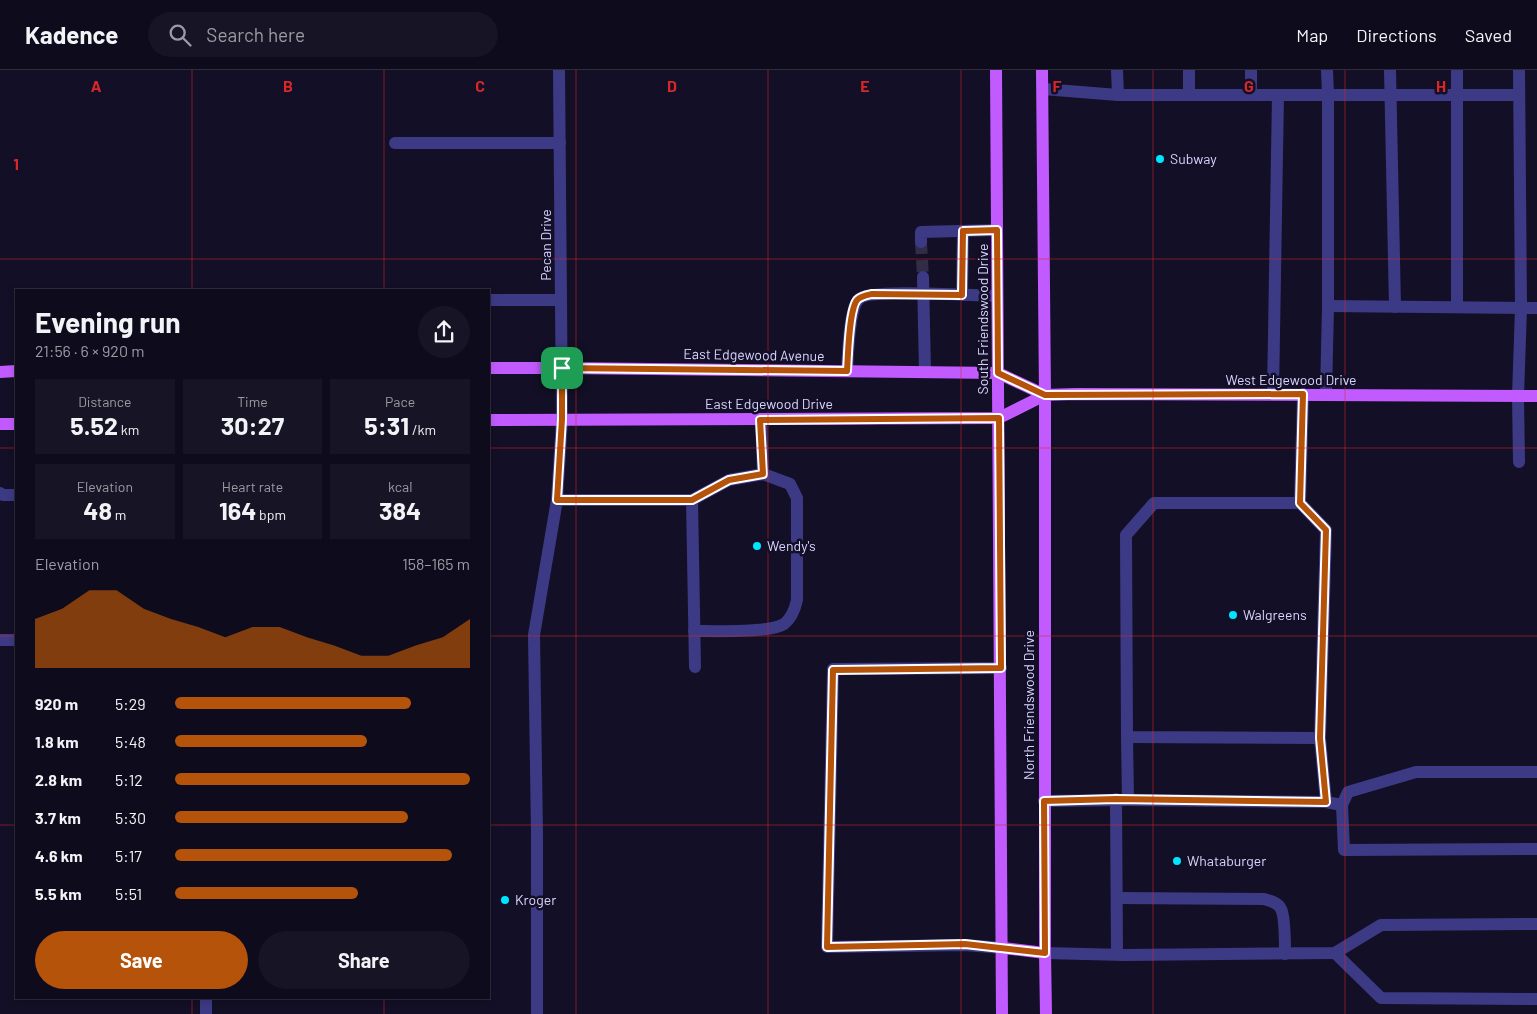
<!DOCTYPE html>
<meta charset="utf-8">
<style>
body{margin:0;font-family:Barlow,sans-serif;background:#171425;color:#f1f3f6;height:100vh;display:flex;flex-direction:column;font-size:19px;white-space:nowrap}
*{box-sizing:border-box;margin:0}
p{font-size:16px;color:#9b9ba3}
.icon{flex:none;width:28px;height:28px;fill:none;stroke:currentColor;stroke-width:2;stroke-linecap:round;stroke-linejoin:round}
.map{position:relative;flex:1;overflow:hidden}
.sheet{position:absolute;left:15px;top:219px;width:475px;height:710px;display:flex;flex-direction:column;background:#0e0b1c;border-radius:0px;box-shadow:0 2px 8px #0003,0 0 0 1px #2e2b3b}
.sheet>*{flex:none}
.pin{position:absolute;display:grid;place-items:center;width:42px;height:42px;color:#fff;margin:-21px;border-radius:10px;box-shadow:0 2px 8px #0006}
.round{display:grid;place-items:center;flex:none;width:52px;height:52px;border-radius:26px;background:#171425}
.summary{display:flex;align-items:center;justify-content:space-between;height:85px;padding:0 20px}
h1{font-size:28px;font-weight:700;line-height:38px}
.metrics{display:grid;grid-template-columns:repeat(3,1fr);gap:8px;height:85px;padding:5px 20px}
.metrics div{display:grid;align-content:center;border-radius:0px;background:#171425;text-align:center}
.metrics b{font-size:25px;font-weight:700}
.metrics small{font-size:14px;font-weight:400}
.metrics p{font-size:14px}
.chart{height:140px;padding:10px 20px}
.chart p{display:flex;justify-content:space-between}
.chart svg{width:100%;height:90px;margin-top:5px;fill:#b45309;opacity:.7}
.primary-button{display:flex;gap:10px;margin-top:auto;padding:10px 20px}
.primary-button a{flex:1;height:58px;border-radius:30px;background:#b45309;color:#fff;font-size:20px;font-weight:700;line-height:58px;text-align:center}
.primary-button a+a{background:#171425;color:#f1f3f6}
ul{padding:0 20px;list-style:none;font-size:16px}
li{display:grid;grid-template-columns:80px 60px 1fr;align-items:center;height:38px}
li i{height:12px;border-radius:6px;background:#b45309}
header{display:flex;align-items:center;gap:30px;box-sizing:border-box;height:70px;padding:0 25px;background:#0e0b1c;border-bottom:1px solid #2e2b3b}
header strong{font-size:24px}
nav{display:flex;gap:28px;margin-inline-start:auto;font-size:18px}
.search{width:350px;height:45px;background:#171425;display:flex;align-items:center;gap:12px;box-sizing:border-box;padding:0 18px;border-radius:28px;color:#9b9ba3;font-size:19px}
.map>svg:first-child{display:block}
</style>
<header>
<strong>Kadence</strong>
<div class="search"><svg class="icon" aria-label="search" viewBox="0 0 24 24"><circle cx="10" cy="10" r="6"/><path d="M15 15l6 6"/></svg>Search here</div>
<nav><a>Map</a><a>Directions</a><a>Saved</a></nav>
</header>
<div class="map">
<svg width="1537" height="944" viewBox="0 0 1537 944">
<rect width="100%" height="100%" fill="#130f26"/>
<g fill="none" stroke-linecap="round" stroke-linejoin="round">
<polyline stroke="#312d47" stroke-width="12" stroke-dasharray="12 6" stroke-linecap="butt" points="921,172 923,207"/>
<g stroke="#3d3a85" stroke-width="12">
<polyline points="1189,0 1189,25"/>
<polyline points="1390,0 1395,237"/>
<polyline points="1519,0 1521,238 1518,326 1519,392"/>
<polyline points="1043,19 1118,25 1117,0"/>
<polyline points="1118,25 1278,25 1273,324"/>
<polyline points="1251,25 1251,0"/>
<polyline points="1278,25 1328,25 1327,0"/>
<polyline points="395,73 560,73"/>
<polyline points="921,172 921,162 997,160"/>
<polyline points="923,207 925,302"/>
<polyline points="962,225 963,161"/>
<polyline points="489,230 561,230"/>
<polyline points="1328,236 1537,238"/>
<polyline points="1457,237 1457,0"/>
<path d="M 847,301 C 848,286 849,238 859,229 C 870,218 976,226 997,226"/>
<polyline points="1326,324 1328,236 1328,25 1519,25"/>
<polyline points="761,349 763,404"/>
<polyline points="0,423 3,425 16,425"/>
<polyline points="557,430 692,430 695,597"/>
<path d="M 692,430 L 729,410 L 763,404 L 790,414 L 797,428 L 797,530 C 795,539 792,548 784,554 C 771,563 713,561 694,561"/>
<polyline points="1300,433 1326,460 1320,668 1127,667 1126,465 1154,433 1300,433 1303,324"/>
<polyline points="0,570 16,570"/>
<polyline points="1001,598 833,599 827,877 965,875 1003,878"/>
<polyline points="1320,668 1326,732"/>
<polyline points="1537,702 1416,702 1348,722 1342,735 1344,780 1537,779"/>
<polyline points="1116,729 1117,884"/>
<polyline points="1128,730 1326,732 1342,735"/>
<polyline points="1044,731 1128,730 1127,667"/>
<path d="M 1117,828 L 1264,829 C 1270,831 1278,832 1281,839 C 1285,846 1285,874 1285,884"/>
<polyline points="1045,883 1125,885 1335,883 1381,855 1537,854"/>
<polyline points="1335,883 1381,928 1537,929"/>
<polyline points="206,928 206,944"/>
<polyline points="537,944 537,764 534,565 557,430 562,349 559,0"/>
</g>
<g stroke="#c25bff" stroke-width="12">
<polyline points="996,0 1002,944"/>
<polyline points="1042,0 1045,325 1045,883 1046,944"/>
<polyline points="489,298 562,298 998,303 1045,325"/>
<polyline points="0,302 16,301"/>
<polyline points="489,350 999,348 1045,325 1075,324 1537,326"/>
<polyline points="0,354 16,354"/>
<polyline points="1003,878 1045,883"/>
</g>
</g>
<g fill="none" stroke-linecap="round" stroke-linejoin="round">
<g stroke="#fff" stroke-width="10">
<path id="route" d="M 997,160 L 998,303 L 1045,325 L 1303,324 L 1300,433 L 1326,460 L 1320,668 L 1326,732 L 1116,729 L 1044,731 L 1045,883 L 965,874 L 827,877 L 833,600 L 1001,598 L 999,348 L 760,350 L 763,404 L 729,410 L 692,430 L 557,430 L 562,349 L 562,298 L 847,301 C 848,286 849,240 857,230 C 861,226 867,225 872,224 L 962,225 L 963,161 Z"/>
</g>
<use href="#route" stroke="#b45309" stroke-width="6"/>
</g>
<path fill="none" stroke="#d62828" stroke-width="1" stroke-opacity="0.55" d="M 192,0 L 192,220M 384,0 L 384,220M 576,0 L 576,944M 768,0 L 768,944M 961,0 L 961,944M 1153,0 L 1153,944M 1345,0 L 1345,944M 0,189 L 1537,189M 0,378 L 16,378M 489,378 L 1537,378M 0,566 L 16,566M 489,566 L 1537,566M 0,755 L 16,755M 489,755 L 1537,755M 192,928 L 192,944M 384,928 L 384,944"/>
<g fill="#00e5ff" stroke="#130f26" stroke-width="2">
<circle cx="1160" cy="89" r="5"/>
<circle cx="757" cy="476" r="5"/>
<circle cx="1233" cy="545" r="5"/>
<circle cx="1177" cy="791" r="5"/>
<circle cx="505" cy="830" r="5"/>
</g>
<g text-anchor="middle" stroke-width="5" stroke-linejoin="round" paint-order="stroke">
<g font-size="14" fill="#d9d4ff" stroke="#130f26" text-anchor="start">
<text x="1170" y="94">Subway</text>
<text x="767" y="481">Wendy's</text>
<text x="1243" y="550">Walgreens</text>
<text x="1187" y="796">Whataburger</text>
<text x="515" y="835">Kroger</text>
</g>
<g font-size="14" fill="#d9d4ff" stroke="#130f26">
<text transform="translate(546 175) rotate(-90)" y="5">Pecan Drive</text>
<text transform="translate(983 249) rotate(-90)" y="5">South Friendswood Drive</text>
<text transform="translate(754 285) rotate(1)" y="5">East Edgewood Avenue</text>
<text x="1291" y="315">West Edgewood Drive</text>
<text x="769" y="339">East Edgewood Drive</text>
<text transform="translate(1029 635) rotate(-90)" y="5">North Friendswood Drive</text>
</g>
</g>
<g font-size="16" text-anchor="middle" font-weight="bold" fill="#d62828" stroke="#130f26" stroke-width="5" stroke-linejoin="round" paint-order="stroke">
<text x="96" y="22">A</text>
<text x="288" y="22">B</text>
<text x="480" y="22">C</text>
<text x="672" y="22">D</text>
<text x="865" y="22">E</text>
<text x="1057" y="22">F</text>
<text x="1249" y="22">G</text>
<text x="1441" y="22">H</text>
<text x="16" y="100">1</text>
</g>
</svg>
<div class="pin" style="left:562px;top:298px;background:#1e9e55"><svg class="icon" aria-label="arrive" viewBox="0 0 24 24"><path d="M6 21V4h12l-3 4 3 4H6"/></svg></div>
<section class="sheet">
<div class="summary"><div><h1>Evening run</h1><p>21:56 · 6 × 920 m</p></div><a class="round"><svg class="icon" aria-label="share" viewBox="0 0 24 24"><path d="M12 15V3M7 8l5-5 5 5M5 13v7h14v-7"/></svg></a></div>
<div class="metrics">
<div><p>Distance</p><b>5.52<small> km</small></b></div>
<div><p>Time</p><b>30:27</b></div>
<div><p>Pace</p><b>5:31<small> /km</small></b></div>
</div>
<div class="metrics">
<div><p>Elevation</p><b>48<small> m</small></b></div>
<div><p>Heart rate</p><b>164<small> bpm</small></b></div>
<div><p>kcal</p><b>384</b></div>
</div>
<div class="chart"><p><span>Elevation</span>158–165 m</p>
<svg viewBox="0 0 160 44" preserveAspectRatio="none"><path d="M0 44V20L10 15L20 6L30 6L40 15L50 20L60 24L70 29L80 24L90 24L100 29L110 33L120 38L130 38L140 33L150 29L160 20V44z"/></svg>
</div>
<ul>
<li><b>920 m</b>5:29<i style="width:80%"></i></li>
<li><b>1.8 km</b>5:48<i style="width:65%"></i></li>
<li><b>2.8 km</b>5:12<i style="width:100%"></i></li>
<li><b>3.7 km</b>5:30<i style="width:79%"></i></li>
<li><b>4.6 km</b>5:17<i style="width:94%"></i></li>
<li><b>5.5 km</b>5:51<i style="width:62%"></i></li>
</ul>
<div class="primary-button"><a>Save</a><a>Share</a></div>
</section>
</div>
